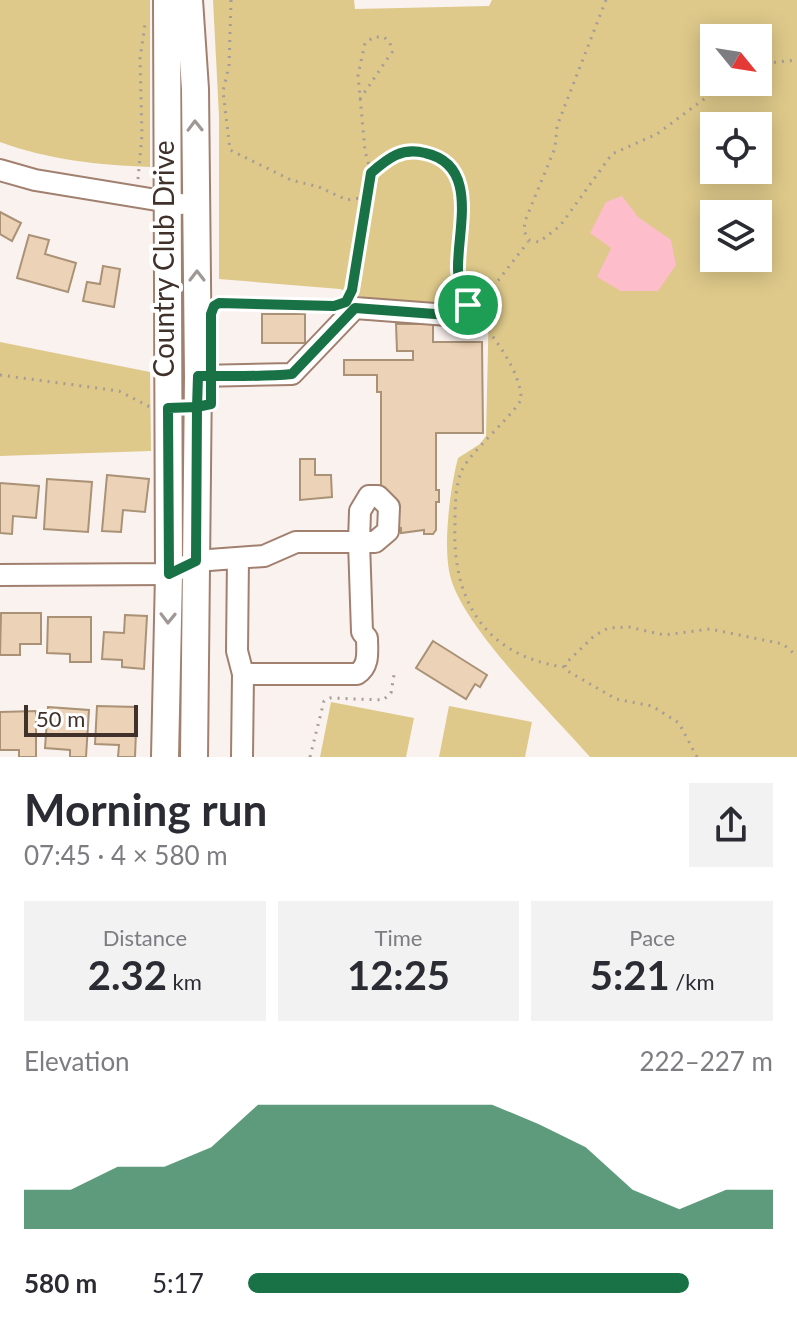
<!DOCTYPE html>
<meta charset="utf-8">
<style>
body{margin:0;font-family:Lato,sans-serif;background:#f2f2f3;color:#2b2b33;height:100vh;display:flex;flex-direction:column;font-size:30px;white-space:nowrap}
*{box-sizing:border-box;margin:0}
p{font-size:26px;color:#7c7c81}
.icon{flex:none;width:44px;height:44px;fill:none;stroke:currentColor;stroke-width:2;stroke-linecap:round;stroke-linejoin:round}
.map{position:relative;height:757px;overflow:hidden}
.panel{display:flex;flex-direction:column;background:#fff;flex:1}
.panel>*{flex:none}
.needle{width:52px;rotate:120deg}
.tools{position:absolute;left:700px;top:24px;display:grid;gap:16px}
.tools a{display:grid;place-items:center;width:72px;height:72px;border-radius:0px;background:#fff;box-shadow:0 4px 20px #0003;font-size:40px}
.scale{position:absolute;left:24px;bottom:20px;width:114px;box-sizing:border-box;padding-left:8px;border:4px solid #40322b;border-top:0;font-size:22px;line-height:28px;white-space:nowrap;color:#40322b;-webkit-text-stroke:6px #fff;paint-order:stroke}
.pin{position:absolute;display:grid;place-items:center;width:68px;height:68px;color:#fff;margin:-34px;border:4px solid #fff;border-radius:50%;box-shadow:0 2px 8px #0007}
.round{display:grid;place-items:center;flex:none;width:84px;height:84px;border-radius:0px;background:#f2f2f3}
.head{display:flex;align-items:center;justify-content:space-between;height:136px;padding:0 24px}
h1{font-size:44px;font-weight:700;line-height:60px}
.metrics{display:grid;grid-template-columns:repeat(3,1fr);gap:12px;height:136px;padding:8px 24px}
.metrics div{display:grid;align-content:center;border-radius:0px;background:#f2f2f3;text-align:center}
.metrics b{font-size:40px;font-weight:700}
.metrics small{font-size:22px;font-weight:400}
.metrics p{font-size:22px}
.chart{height:224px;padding:16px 24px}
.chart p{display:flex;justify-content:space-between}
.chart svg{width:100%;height:144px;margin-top:8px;fill:#197245;opacity:.7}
ul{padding:0 24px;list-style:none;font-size:26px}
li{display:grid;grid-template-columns:128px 96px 1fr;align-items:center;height:60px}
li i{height:20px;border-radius:10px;background:#197245}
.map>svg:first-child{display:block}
</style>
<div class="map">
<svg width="797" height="757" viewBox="0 0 797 757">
<rect width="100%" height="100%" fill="#faf2ef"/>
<g fill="#dec98a" fill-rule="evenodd">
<path d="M 0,0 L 150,0 L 150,167 C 98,165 49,160 0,142 Z"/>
<path d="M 213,0 L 354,0 L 355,9 L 489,6 L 492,0 L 797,0 L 797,757 L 590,757 C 552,713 467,632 451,579 C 442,548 450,489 458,458 L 480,444 L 486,436 L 489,303 L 494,292 L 488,285 L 465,278 L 440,306 L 376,302 L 340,289 L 219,279 L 219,116 ZM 714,38 L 758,38 L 758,82 L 714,82 ZM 714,126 L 758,126 L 758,170 L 714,170 ZM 714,214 L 758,214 L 758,258 L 714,258 Z"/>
<polygon points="0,342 150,372 151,451 0,456"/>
<polygon points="331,702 414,718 406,757 320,757"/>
<polygon points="449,706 532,722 525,757 439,757"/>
</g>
<polygon fill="#fdbdca" points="622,196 638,217 671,240 676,265 658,291 621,291 597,277 611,248 590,233 606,202"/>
<g fill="#ecd2b6" stroke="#aa9277" stroke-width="2">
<polygon points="0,212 21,223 12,241 0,234"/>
<polygon points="29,235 49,240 45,254 76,263 68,292 17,278"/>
<polygon points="103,266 120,269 114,307 83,301 87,282 100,284"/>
<rect x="262" y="314" width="43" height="29"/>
<polygon points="396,324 433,324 433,342 482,342 483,433 436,433 436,490 439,490 439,502 436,502 436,530 433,534 424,534 424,530 401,533 401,528 382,528 387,508 388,491 381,491 381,392 377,392 377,375 344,375 344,360 413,360 413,351 397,351"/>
<polygon points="300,459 315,459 315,475 331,475 332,497 300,500"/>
<polygon points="107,475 149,479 145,512 123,510 121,532 102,531"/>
<polygon points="47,479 92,482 88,532 44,529"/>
<polygon points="0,483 39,486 36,518 13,516 12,534 0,533"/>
<polygon points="1,613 41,613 41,644 20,644 20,655 0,655"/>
<polygon points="125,615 147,616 144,669 122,667 122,660 102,659 104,632 124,633"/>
<polygon points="48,617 91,617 91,662 70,662 70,654 47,653"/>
<polygon points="433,641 487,675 480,687 475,684 466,699 416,668"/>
<polygon points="97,706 137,707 135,757 118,757 119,745 95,744"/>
<polygon points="48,707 89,710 86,757 70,757 70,750 45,748"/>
<polygon points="36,711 36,757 19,757 19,750 0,750 0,712"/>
</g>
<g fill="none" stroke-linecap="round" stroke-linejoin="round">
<g stroke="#a1806f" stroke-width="24">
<g id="minor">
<polyline points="0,170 35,180 181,204"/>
<polyline points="198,376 292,374 355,308 448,315 468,305"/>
<polygon points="369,496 378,496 389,507 388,531 375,542 359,542 360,511"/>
<path d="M 0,575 L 169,574 L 196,561 L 264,556 L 296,542 L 359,542 L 362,632 L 367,638 C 367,651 370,666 357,674 L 243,674 L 237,651 L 238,558"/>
<polyline points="242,757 243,674"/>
</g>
</g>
<g stroke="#a1806f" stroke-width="30">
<g id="major">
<polyline points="189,0 195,89 198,376 194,757"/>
<polyline points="165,757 169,574 167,0"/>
</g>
</g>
<g stroke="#a69c97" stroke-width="3" stroke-dasharray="2 6" stroke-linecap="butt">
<polyline points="231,0 229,66 223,91 230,150 291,180 319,187 347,200 367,197"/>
<polyline points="606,0 557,126 555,148 525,221 524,231 529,240 539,242 560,226 612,154 657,134 727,82"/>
<polyline points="758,64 797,60"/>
<path d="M 371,173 C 388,158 402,147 426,153 C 489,167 448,249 463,291"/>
<polyline points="138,179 142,135 140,59 145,24"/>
<polyline points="352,290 371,173 365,151 358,75 365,43 374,37 384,37 390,43 392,52 360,99"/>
<polyline points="480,296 493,287 528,242"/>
<polyline points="217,304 285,303 333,306"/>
<path d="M 478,318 C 495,338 522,374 521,400 C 507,422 472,450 462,470 C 455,486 455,508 455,525 C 452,600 485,656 564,667"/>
<polyline points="0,375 119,391 150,407"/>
<polyline points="310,757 324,701 330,698 383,700 391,693 394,675"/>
<polyline points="697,757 679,723 652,706 616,699 566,670 565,664 594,636 608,628 629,627 664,635 710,629 783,644 797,656"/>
</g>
<use href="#minor" stroke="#fff" stroke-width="20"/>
<use href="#major" stroke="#fff" stroke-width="26"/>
</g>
<defs><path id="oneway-chevron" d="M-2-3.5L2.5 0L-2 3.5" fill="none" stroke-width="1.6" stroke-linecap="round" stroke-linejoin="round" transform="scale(2)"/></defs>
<g stroke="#a09895">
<use href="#oneway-chevron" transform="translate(195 126) rotate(-91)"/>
<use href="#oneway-chevron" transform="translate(197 276) rotate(-90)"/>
<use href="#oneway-chevron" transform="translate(168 618) rotate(91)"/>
</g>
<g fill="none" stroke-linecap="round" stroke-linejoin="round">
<g stroke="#fff" stroke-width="16">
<path id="route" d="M 468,305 C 464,294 458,282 458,270 C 457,230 480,165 425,153 C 402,147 388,158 371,173 L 352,290 L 346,302 L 334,306 L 219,303 L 214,306 L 211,314 L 211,404 L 197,407 L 196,561 L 169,574 L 168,408 L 197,407 L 198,376 C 229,376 261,377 292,374 L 355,308 L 448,315 L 468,305"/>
</g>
<use href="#route" stroke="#197245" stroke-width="10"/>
</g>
<g text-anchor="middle" stroke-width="8" stroke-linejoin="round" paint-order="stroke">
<g font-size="28" fill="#40322b" stroke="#fff">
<text transform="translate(164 259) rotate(-90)" y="10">Country Club Drive</text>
</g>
</g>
</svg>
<div class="tools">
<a><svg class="needle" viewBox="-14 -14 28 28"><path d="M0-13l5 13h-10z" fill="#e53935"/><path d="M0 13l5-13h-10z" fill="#7c7c81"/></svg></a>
<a><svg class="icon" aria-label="locate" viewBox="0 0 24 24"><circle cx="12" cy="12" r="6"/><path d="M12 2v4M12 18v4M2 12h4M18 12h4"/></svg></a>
<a><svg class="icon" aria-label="layers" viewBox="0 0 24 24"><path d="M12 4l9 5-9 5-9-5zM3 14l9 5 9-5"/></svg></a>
</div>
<div class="scale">50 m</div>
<div class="pin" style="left:468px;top:305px;background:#1e9e55"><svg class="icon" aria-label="arrive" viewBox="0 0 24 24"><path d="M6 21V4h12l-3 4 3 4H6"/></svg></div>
</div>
<section class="panel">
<div class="head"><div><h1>Morning run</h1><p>07:45 · 4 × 580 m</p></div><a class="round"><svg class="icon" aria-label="share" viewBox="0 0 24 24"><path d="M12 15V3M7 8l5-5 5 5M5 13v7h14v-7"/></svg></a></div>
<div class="metrics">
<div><p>Distance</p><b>2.32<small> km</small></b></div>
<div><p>Time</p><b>12:25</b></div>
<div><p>Pace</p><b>5:21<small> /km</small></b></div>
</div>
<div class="chart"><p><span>Elevation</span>222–227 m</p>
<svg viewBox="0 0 160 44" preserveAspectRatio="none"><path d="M0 44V32L10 32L20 25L30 25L40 19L50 6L60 6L70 6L80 6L90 6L100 6L110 12L120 19L130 32L140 38L150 32L160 32V44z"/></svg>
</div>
<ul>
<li><b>580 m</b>5:17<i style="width:84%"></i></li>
</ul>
</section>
